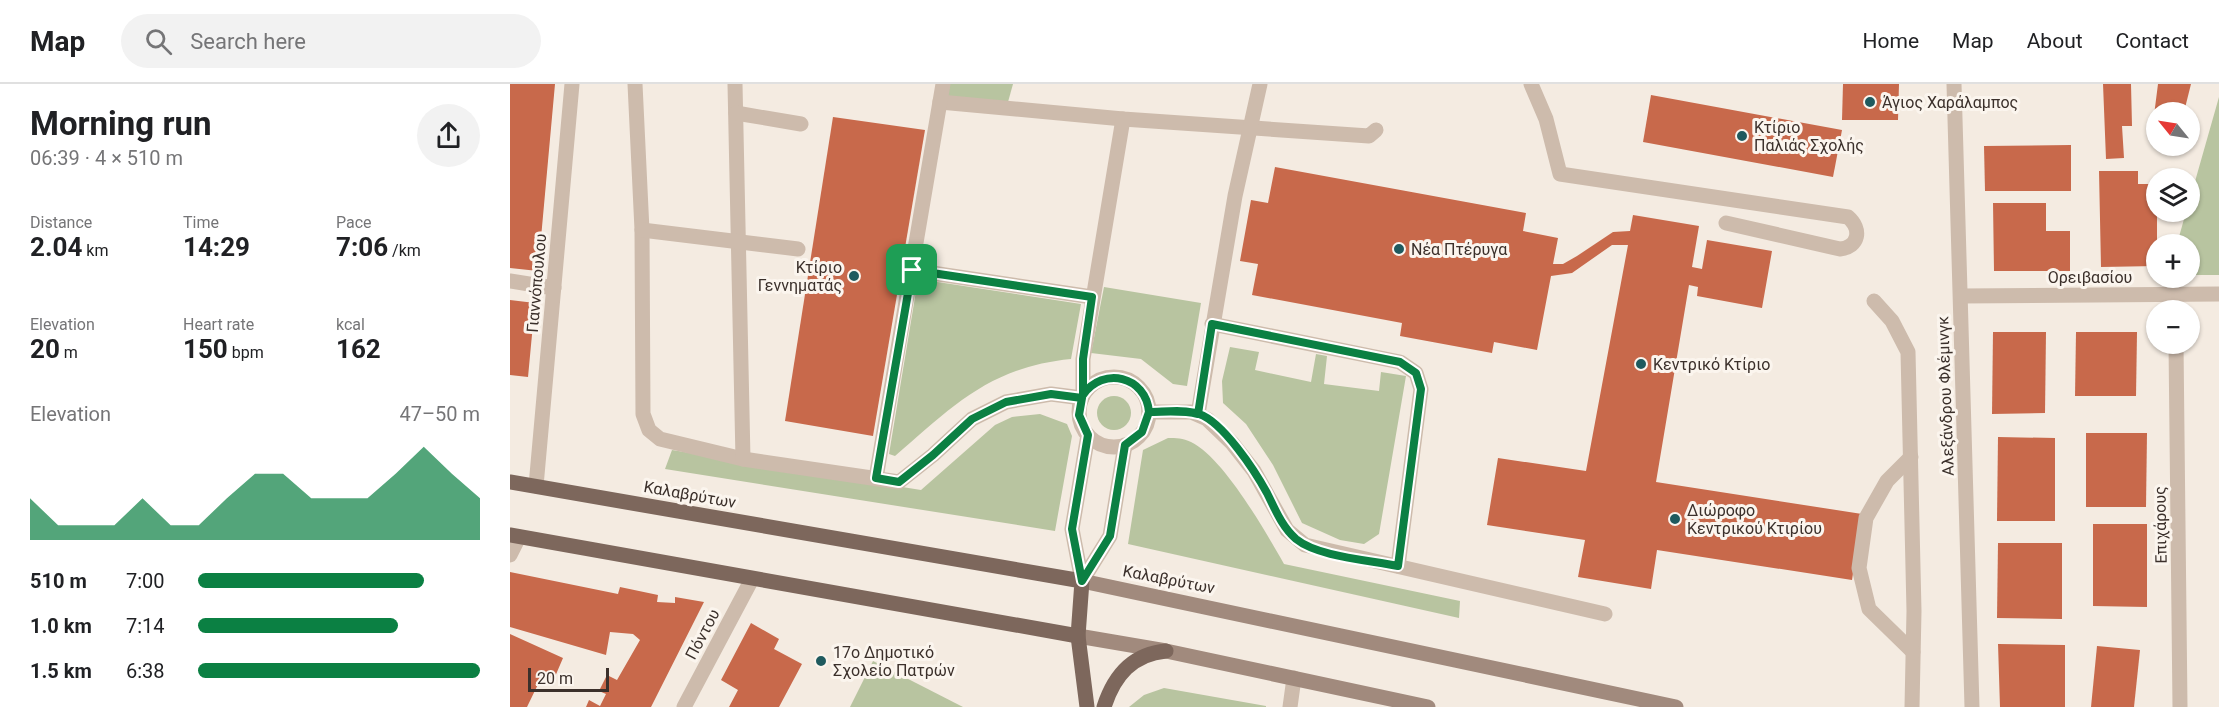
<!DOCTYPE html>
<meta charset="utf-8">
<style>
body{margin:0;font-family:Roboto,sans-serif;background:#f2f2f2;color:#202124;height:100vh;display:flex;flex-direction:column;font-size:22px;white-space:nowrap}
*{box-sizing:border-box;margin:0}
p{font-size:20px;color:#757577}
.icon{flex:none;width:33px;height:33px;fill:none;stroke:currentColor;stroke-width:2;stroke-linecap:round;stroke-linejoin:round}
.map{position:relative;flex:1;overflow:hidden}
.details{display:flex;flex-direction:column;background:#fff;width:510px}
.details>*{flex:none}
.needle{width:39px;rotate:300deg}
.fabs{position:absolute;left:1636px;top:18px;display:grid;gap:12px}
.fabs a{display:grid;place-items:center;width:54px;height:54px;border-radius:50%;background:#fff;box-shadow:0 2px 4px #0004;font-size:30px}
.scale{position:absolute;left:18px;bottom:15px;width:81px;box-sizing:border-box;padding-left:6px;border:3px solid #3b302b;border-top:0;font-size:16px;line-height:21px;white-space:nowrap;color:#3b302b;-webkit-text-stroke:4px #fbf5ee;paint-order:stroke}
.pin{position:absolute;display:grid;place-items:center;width:51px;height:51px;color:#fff;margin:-26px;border-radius:12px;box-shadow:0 3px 9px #0006}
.round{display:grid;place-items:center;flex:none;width:63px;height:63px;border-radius:32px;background:#f2f2f2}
.headline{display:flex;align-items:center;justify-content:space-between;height:102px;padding:0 30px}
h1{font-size:33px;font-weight:700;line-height:45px}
.stats{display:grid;grid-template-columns:repeat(3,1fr);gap:9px;height:102px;padding:6px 30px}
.stats div{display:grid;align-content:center}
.stats b{font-size:26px;font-weight:700}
.stats small{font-size:16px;font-weight:400}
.stats p{font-size:16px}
.chart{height:168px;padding:12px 30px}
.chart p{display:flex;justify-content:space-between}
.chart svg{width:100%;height:108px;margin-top:6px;fill:#0b8043;opacity:.7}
ul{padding:0 30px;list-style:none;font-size:20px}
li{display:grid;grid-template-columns:96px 72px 1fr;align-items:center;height:45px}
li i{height:15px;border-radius:8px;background:#0b8043}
header{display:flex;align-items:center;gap:36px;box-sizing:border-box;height:84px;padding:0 30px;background:#fff;border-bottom:2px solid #e0e0e0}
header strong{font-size:28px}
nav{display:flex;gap:33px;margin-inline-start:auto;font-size:21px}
.search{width:420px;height:54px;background:#f2f2f2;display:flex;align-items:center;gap:15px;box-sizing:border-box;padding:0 21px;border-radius:33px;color:#757577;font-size:22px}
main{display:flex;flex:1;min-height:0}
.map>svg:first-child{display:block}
</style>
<header>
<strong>Map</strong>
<div class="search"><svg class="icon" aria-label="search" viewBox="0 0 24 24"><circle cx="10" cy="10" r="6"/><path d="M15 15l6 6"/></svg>Search here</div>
<nav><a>Home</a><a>Map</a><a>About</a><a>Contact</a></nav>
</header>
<main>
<section class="details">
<div class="headline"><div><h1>Morning run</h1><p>06:39 · 4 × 510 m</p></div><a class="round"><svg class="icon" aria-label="share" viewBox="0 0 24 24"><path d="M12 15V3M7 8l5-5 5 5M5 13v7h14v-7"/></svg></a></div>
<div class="stats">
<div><p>Distance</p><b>2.04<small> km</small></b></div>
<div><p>Time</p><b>14:29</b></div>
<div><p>Pace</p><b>7:06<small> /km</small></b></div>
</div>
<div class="stats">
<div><p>Elevation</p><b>20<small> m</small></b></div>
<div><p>Heart rate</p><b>150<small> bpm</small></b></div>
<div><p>kcal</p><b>162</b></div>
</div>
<div class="chart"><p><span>Elevation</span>47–50 m</p>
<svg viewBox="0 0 160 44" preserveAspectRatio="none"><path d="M0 44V27L10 38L20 38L30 38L40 27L50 38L60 38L70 27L80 17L90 17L100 27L110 27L120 27L130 17L140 6L150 17L160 27V44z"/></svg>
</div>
<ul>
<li><b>510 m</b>7:00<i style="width:80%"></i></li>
<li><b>1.0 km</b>7:14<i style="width:71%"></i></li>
<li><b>1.5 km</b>6:38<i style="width:100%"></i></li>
</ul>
</section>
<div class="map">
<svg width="1709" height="623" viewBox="0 0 1709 623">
<rect width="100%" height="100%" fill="#f4ebe1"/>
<g fill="#b8c4a0">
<polygon points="439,0 503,0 498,18 436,13"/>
<polygon points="1709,13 1709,191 1680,191 1680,160 1667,160 1676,128 1680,128 1680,115"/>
<path d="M 408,195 L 571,220 L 561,275 C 480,283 443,322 385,372 L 379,370 Z"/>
<polygon points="594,203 691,219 677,302 663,300 631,275 581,269"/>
<polygon points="720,263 749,268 745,286 801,298 806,270 817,272 814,300 869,307 871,288 896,292 869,450 854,460 830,456 792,439 763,381 736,340 713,319 712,297"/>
<circle cx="604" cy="329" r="17"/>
<polygon points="530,330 557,340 562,352 545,447 155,385 162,366 411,406 485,341 502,333"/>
<path d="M 658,354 C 666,354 673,354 681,358 C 714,374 755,447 774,480 L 950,517 L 949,534 L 618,460 L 633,366 Z"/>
<polygon points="363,577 453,623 340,623"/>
<polygon points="654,604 756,622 756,623 619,623 634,611"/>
</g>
<g fill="#c8694b">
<polygon points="0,0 45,0 28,187 0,184"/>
<polygon points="1333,0 1389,0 1388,36 1332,36"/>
<polygon points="1593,0 1621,0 1622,42 1612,42 1614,74 1596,75"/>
<polygon points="1648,0 1681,0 1674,28 1647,28 1647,47 1642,47"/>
<polygon points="1141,11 1332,46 1323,93 1133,58"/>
<polygon points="323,33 415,46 363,352 275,337"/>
<polygon points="1561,61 1561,107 1475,107 1474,62"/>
<polygon points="765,83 1016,129 1013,147 1048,154 1043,180 1053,180 1067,172 1103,148 1120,147 1123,131 1189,142 1182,183 1192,185 1197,156 1262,167 1252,224 1187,212 1188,203 1179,201 1146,398 1352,430 1342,496 1147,466 1141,505 1068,493 1075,456 977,441 988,374 1076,387 1118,161 1102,161 1062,189 1041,192 1027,266 984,258 982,269 890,252 892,239 742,211 748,180 730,177 741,116 758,119"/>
<polygon points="1589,87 1628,87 1628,100 1647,100 1647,182 1591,183"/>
<polygon points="1483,119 1536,119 1536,147 1560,147 1560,187 1484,187"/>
<polygon points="0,216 25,219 18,293 0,291"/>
<polygon points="1483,248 1536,248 1535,329 1482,330"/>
<polygon points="1566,248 1627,248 1626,312 1565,312"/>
<polygon points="1576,349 1637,349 1636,423 1576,423"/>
<polygon points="1488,353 1545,354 1545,437 1487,437"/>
<polygon points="1583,440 1637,440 1637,523 1583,522"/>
<polygon points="1488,459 1552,459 1552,535 1487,534"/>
<polygon points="0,488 108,510 110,503 148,511 147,518 165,519 165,513 194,518 141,623 76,623 79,616 90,622 96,610 89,607 97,591 107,596 130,556 123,550 100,548 96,571 0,543"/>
<polygon points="241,539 269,555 264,565 292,580 269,623 219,623 228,606 211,596"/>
<polygon points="0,550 53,574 44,595 33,590 17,623 0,623"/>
<polygon points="1488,560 1555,561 1555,623 1490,623"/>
<polygon points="1587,562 1630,566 1624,623 1581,623"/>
</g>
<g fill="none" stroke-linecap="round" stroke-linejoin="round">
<g stroke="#cdbbac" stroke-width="15">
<polyline points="125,0 132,146 133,330 139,346 150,355 233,375 389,398 423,371 462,335 496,318 541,310 572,314"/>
<polyline points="225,0 233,375"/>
<path d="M 1021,0 L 1036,35 L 1050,90 L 1338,133 C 1352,145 1349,163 1330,165 L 1216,139"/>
<polyline points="430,18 613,35 859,52 866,46"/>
<polyline points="226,29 291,40"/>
<polyline points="132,146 288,165"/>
<polyline points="402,186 582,213"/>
<polyline points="1364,217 1382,237 1398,268 1404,527 1402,623"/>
<polyline points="702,240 890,278 906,289 911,305 888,482"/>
<circle cx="604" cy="328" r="35"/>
<polyline points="573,311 573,275 613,35"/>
<polyline points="639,328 681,328 697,335 722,359 744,387 777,446 795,461 1095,530"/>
<polyline points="688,330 725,112 750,0"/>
<polyline points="1401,373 1377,397 1356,434 1349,484 1359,525 1403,568"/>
<polyline points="366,394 433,0"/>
<polyline points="572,497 562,445 578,351"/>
<polyline points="572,497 600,452 615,361"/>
</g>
<g stroke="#cdbbac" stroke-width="15">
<polyline points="1444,0 1462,623"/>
<polyline points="0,197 44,204"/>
<polyline points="1451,212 1709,210"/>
<polyline points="1666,260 1670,623"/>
<polyline points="26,402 62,0"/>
<polyline points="0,471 9,453"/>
<polyline points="780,623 784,594"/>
</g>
<polyline stroke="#cdbbac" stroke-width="15" points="174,623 242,495"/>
<g stroke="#a18a7d" stroke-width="15">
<polyline points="572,497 1166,623"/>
<polyline points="568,552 656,567 918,623"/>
</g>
<g stroke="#7d675c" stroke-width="15">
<polyline points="0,398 572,497 568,552 577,623"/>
<polyline points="0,451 568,552"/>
<path d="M 594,623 C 604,592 622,570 656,567"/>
</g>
</g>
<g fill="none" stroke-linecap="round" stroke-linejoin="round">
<g stroke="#fff" stroke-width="12">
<path id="route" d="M 402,186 L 366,394 L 389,398 L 423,371 L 462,335 L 496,318 L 541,310 L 572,314 L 569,331 L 578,351 L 562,445 L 572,497 L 600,452 L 615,361 L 632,348 L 639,328 C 654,328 674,325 689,330 C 713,338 745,387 757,409 C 765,425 772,443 786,455 C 808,473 860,476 888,482 L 911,305 L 906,289 L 890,278 L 702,240 L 688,330 C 672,326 655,328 639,328 C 636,292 593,282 573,311 L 573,275 L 582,213 L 402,186"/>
</g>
<use href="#route" stroke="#0b8043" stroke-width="8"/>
</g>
<g fill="#1f5a5e" stroke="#fbf5ee" stroke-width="2">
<circle cx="1360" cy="18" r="6"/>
<circle cx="1232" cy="52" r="6"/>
<circle cx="889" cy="165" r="6"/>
<circle cx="344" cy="192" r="6"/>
<circle cx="1131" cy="280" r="6"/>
<circle cx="1165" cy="435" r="6"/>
<circle cx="311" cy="577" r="6"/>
</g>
<g text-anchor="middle" stroke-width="6" stroke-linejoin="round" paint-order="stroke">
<g font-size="16" fill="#3b302b" stroke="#fbf5ee" text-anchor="start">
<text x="1372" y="24">Άγιος Χαράλαμπος</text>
<text x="1244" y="49">Κτίριο<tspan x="1244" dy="18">Παλιάς Σχολής</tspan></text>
<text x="901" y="171">Νέα Πτέρυγα</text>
<text x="332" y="189" text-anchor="end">Κτίριο<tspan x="332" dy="18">Γεννηματάς</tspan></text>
<text x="1143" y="286">Κεντρικό Κτίριο</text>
<text x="1177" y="432">Διώροφο<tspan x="1177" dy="18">Κεντρικού Κτιρίου</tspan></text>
<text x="323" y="574">17ο Δημοτικό<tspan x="323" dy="18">Σχολείο Πατρών</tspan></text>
</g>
<g font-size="16" fill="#3b302b" stroke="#fbf5ee">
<text x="1580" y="199">Ορειβασίου</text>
<text transform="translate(26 199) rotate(-85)" y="6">Γιαννόπουλου</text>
<text transform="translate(1435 312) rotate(-92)" y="6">Αλεξάνδρου Φλέμινγκ</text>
<text transform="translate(180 410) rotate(10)" y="6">Καλαβρύτων</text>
<text transform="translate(1650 441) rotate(-91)" y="6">Επιχάρους</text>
<text transform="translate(659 495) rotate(11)" y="6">Καλαβρύτων</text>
<text transform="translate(192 550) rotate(-62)" y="6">Πόντου</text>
</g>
</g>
</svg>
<div class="fabs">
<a><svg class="needle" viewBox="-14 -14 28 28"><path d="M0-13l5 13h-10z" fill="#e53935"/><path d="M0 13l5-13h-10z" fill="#757577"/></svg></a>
<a><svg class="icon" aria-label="layers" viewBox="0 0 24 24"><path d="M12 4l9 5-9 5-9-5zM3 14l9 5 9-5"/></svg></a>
<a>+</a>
<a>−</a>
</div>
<div class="scale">20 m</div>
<div class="pin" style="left:402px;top:186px;background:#1e9e55"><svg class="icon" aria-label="arrive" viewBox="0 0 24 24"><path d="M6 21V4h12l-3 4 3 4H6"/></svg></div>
</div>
</main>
